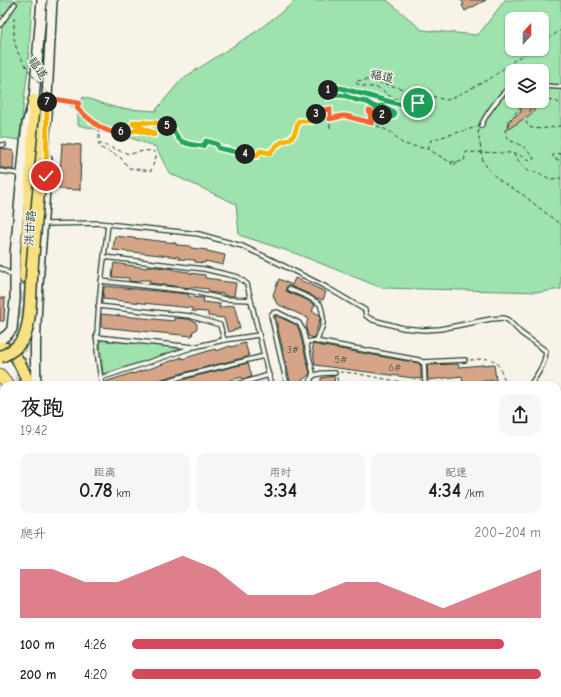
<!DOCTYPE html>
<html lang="zh">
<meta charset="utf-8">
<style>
body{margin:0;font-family:"Comic Neue","LXGW WenKai TC",sans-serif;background:#f6f6f6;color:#202124;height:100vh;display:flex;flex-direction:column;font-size:15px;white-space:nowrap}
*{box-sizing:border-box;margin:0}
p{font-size:13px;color:#757577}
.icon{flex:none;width:22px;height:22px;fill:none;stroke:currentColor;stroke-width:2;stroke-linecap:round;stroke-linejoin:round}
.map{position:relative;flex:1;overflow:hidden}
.drawer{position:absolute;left:0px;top:381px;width:561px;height:316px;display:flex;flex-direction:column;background:#fff;border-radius:12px 12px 0 0;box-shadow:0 1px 3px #0004}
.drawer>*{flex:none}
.needle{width:26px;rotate:21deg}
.tools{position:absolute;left:505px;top:12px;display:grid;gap:8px}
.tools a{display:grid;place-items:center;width:44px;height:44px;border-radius:8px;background:#fff;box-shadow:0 1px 3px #0004;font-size:20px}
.pin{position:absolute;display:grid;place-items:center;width:34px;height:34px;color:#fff;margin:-17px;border:2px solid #fff;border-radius:50%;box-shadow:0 1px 4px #0007}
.km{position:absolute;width:20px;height:20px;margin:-10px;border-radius:50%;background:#222;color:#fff;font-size:11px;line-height:20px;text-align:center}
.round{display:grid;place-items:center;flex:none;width:42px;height:42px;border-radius:12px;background:#f6f6f6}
.overview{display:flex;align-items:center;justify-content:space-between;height:68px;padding:0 20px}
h1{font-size:22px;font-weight:700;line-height:30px}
.stats{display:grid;grid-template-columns:repeat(3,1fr);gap:6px;height:68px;padding:4px 20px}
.stats div{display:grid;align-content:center;border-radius:10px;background:#f6f6f6;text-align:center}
.stats b{font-size:20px;font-weight:700}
.stats small{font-size:11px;font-weight:400}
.stats p{font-size:11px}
.chart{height:112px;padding:8px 20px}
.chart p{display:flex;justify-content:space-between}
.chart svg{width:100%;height:72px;margin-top:4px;fill:#d1495b;opacity:.7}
ul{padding:0 20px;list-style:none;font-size:13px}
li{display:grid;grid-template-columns:64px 48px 1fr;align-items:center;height:30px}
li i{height:10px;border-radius:5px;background:#d1495b}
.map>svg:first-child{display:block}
</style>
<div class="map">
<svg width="561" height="697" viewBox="0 0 561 697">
<rect width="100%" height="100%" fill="#f7f3e8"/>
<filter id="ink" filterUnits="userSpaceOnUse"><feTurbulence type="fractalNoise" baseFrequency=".025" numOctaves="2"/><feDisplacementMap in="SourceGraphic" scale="8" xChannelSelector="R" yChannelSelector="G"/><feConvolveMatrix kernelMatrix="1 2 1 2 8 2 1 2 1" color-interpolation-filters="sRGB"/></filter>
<g filter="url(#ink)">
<g fill="#9ee2ad" stroke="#5e9070" fill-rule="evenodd">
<polygon points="0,0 32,0 28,69 19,140 0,137 0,48 3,15 0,16"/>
<path d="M 297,0 L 387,0 L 422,30 L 478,35 L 505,0 L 561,0 L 561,289 L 542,292 L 382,288 L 297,254 L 239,235 L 236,204 L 169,173 L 156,147 L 123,135 L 78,125 L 78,110 L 83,97 L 117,108 L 155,111 L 182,79 L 257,31 ZM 512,19 L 542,19 L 542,49 L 512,49 ZM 512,71 L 542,71 L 542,101 L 512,101 Z"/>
<polygon points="100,340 188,348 103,374"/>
<polygon points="557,480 561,480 561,697 469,697 471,693 557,693"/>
<polygon points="24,693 66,693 70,697 23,697"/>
</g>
<polygon fill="#80cede" stroke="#59949a" points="0,658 4,663 4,693 24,693 23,697 0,697"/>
<g fill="#d6a588" stroke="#1f3d34">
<polygon points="461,0 486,0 465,11 462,5 464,4"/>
<polygon points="521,101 534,101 534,112 507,130 508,121 521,112"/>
<polygon points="62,143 81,145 80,190 59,189"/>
<polygon points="0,148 14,151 13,170 0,167"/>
<polygon points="115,236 176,243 176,245 191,246 191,248 207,250 207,251 225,255 223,265 205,261 205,263 195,262 195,260 179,259 179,257 113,250"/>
<polygon points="114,263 147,268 147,266 174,269 174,270 189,272 189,273 205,275 205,278 220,280 220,281 236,283 234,296 225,296 224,295 224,294 208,292 209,289 190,287 190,288 149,283 150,280 139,280 139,282 129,281 129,278 112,277"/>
<polygon points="295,278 326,292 323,300 318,298 317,299 309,294 290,286 287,286 286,288 286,291 288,292 307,300 315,305 312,311 320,315 320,319 314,338 308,336 306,328 308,318 277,304 273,295 279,279 292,285"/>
<polygon points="104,286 188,294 189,297 204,298 203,302 220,304 219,308 234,305 240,328 228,332 224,318 208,316 208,312 192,311 192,308 103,299"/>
<polygon points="0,298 5,298 4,321 0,321"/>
<polygon points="101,314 174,321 174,318 188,319 194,321 197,324 197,327 196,330 193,331 192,336 101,327"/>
<polygon points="275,316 277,316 297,325 299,330 310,373 309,375 295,385 291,385"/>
<polygon points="245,343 249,356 247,357 190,371 152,382 150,385 148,385 148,383 143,385 105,385 105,382 132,373 132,374 148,369 149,369 182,357 182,359 215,349 216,351 230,346 231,347"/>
<polygon points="312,344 418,363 421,366 421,379 315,365"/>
<polygon points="248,363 252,377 242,379 242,377 215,385 165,385 192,377"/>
<polygon points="458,364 459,367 494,364 496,380 463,383 462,376 428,380 427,365"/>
<polygon points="334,376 335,385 321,385 321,378"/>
</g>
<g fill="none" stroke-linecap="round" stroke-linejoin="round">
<polyline stroke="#cccfc4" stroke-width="11" stroke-dasharray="11 5.5" stroke-linecap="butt" points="21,385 21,374 25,277"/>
<g stroke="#1f3d34" stroke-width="6">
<g id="lane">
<polyline points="0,25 15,4"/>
<polyline points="542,86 561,87"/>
<path d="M 481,126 C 485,116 503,90 512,86"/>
<polyline points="0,145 4,145"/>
<polyline points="0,171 21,174"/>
<path d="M 44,224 L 98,223 L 199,234 L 220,240 L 242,246 L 270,259 L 326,287 L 365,310 L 366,316 L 373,320 L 403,328 L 424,330 L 440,329 L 491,319 L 504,318 L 508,320 L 521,333 L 546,351 C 545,364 538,374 530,385"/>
<polyline points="104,257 204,269 238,277 247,284 271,385"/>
<polyline points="0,268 14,276"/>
<polyline points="101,281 189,291 225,299 251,300"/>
<path d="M 289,289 L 308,297 L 320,304 C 322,310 324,317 323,323 C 322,330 318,335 317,342"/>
<polyline points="98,306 190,316 220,325 224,340"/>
<polyline points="96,337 194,347 224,340 259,335"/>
<polyline points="306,342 313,341 321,342 419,360 422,362 424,364 425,385"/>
<polyline points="422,362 465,360"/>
<path d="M 312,377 C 318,372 327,373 335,373"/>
<polyline points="101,378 191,348"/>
<path d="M 102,385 C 99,369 96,352 97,336 C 98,298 104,261 108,224"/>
<polyline points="153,385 191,374 264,356"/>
<polyline points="235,385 269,375"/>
<polyline points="287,385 271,315 273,313 277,312 299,323 303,330 313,373 309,385"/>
<polyline points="0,609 4,614"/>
<polyline points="74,693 79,697"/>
</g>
</g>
<g stroke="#1f3d34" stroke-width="12">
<g id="secondary">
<polyline points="46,118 52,0"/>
<polyline points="0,340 8,334 12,329 13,318 15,300 15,255 22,174 27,124 34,100 42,0"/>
<path d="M 36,385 C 33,310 43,234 47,159"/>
<polyline points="263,693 273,697"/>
</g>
</g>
<g stroke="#1f3d34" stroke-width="14">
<g id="primary">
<polyline points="25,277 34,119 34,100"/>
<path d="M 0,347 C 3,348 7,348 10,350 C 16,354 27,377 28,385"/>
<polyline points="0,375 8,385"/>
<polyline points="227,693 235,697"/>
<polyline points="250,693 259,697"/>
</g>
</g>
<g stroke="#1f3d34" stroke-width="1" stroke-dasharray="4 3" stroke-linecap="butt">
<polyline points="542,43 561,30"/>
<polyline points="54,99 79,103 77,108"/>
<polyline points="542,100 556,101 561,105"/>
<path d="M 530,101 L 530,112 L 526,122 L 529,127 C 535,129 540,129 547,128 C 552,128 556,126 561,126"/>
<path d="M 371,123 L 369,111 L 392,117 L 394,116 L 394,113 L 393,111 L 389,109 L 382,107 L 375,107 L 367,102 L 356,100 L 346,96 L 339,95 L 328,97 L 326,95 L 327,91 L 333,88 L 341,88 L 403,106 L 409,107 L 417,105 L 418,103 L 417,100 L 415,98 C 409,97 402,99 396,99 C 389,98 386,91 380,89 C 372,85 365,89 356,83 L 356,81 L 365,80 L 369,80 L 446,100 L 450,99 L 491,78 L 516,59 L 532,49"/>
<polyline points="330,128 330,119"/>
<polyline points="479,130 478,133 483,161 490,172 503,183 522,194 561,225"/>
<polyline points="98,143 129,154"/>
<polyline points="428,149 431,140 477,127"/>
<polyline points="513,153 523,167 528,171 537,172 550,179 561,178"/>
<polyline points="561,154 556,153 553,155 553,158 561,161"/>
<polyline points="450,162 454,166 457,161"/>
<path d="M 470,360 C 476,360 483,358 489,359 C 500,360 503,377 506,385"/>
<polyline points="340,372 353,373 418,385"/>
<polyline points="337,377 338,385"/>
<polyline points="36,693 37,697"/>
<polyline points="26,697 28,693"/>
</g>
<use href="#lane" stroke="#f7f3e8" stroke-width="3.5"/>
<use href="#secondary" stroke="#f7f3e8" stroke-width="9"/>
<use href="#primary" stroke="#f9e181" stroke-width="11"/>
<g stroke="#1f3d34" stroke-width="14" stroke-linecap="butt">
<path id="primary-bridge" d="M 0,357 C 10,353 20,346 25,335 C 27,330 28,323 29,318 C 31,301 31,285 32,269 C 36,217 41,165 46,113"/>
</g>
<g stroke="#1f3d34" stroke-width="1" stroke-dasharray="4 3" stroke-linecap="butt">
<path d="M 14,17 L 14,38 L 17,51 L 29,71 L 45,91 L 55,99 L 77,108 L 99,127 L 117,133 L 127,130 L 131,132 L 137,130 L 154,135 L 154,133 L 133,124 L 134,122 C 146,122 161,121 171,128 C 176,131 177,138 181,141 C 185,145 197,145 203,146 L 206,141 L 217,144 L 218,148 L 257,156 L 260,151 L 270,153 L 279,143 L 290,139 L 296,133 L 297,124 L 299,121 L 313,121 L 316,111 L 330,109 L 330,119 L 346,116 L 371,123 L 391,132 L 402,143 L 408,145 L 428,149 L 450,162 L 464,161 L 466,152 L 513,153 C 520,154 525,160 532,160 L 534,159 L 533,157 L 523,146 L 509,140 L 506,135 L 505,131 L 507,126 L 519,108 L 531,101"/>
<path d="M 99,128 L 99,147 L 120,157 L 129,168 L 151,171 L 157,154 C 151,147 137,153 129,154"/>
</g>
<use href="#primary-bridge" stroke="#f9e181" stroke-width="11"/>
</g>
</g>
<g fill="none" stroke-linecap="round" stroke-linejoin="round" filter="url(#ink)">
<g stroke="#fff" stroke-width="8">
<polyline id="split-1" points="328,90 334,88 341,88 409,107 417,105 418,103"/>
</g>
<g stroke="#fff" stroke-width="8">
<polyline id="split-2" points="328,90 326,93 326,95 328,97 339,95 346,96 356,100 367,102 375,107 382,106 389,109 392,111 394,113 394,116 392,117 382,115"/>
</g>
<g stroke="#fff" stroke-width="8">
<polyline id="split-3" points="316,114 316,111 330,109 330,119 342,116 346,116 372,123 369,111 382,115"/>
</g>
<g stroke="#fff" stroke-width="8">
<path id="split-4" d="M 245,154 L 257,156 L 260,151 L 270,153 C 273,149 277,144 282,142 C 286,140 290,140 293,136 C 297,131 296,126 299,121 L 312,121 L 316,114"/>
</g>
<g stroke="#fff" stroke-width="8">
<path id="split-5" d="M 167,126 C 176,130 174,134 180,140 C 185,145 196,145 203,146 L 206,141 L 217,144 L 218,148 L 245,154"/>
</g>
<g stroke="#fff" stroke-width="8">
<polyline id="split-6" points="121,132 127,130 131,132 137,130 154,135 154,133 133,124 134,122 157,123 167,126"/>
</g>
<g stroke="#fff" stroke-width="8">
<path id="split-7" d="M 47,102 L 47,98 L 79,103 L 77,108 C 88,118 106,136 121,132"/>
</g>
<g stroke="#fff" stroke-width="8">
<polyline id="split-8" points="46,176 47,102"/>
</g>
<use href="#split-1" stroke="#22a559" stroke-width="5"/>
<use href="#split-2" stroke="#22a559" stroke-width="5"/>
<use href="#split-3" stroke="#f0652b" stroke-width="5"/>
<use href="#split-4" stroke="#f5b400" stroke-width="5"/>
<use href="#split-5" stroke="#22a559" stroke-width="5"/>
<use href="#split-6" stroke="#f5b400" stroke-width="5"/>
<use href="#split-7" stroke="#f0652b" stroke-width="5"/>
<use href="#split-8" stroke="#f5b400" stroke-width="5"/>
</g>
<g text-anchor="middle" stroke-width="3" stroke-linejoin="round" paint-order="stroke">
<g font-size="10" fill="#4d5749">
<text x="293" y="353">3#</text>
<text x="341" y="363">5#</text>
<text x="395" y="371">6#</text>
</g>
<g font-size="12" fill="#1f3d34" stroke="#f7f3e8">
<text transform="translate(38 68) rotate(55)" y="4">福道</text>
<text transform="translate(382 76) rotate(12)" y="4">福道</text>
<text transform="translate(30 228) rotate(-86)" y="4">洪甘路</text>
</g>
</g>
</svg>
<div class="tools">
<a><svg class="needle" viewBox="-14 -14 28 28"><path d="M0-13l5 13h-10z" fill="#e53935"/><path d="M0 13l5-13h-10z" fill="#757577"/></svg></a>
<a><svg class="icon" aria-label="layers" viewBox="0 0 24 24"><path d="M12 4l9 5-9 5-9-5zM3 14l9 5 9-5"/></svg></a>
</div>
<div class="pin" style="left:418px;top:103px;background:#1e9e55"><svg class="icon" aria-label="arrive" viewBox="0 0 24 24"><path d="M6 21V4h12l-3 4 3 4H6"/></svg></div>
<div class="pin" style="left:46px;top:176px;background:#d93025"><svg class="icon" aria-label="check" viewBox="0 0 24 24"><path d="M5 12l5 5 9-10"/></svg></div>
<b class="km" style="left:328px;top:90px">1</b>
<b class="km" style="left:382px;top:115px">2</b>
<b class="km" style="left:316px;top:114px">3</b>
<b class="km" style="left:245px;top:154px">4</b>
<b class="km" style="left:167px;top:126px">5</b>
<b class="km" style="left:121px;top:132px">6</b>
<b class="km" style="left:47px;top:102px">7</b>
<section class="drawer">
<div class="overview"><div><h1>夜跑</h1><p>19:42</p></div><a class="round"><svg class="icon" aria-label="share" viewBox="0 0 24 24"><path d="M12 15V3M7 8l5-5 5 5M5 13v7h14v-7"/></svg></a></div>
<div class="stats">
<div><p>距离</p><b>0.78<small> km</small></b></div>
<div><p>用时</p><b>3:34</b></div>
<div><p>配速</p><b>4:34<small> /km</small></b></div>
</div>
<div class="chart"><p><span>爬升</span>200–204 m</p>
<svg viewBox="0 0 160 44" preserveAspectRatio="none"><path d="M0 44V14L10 14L20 22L30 22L40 14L50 6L60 14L70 30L80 30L90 30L100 22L110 22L120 30L130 38L140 30L150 22L160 14V44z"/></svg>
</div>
<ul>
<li><b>100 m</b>4:26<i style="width:91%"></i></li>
<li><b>200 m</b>4:20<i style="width:100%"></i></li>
</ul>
</section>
</div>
